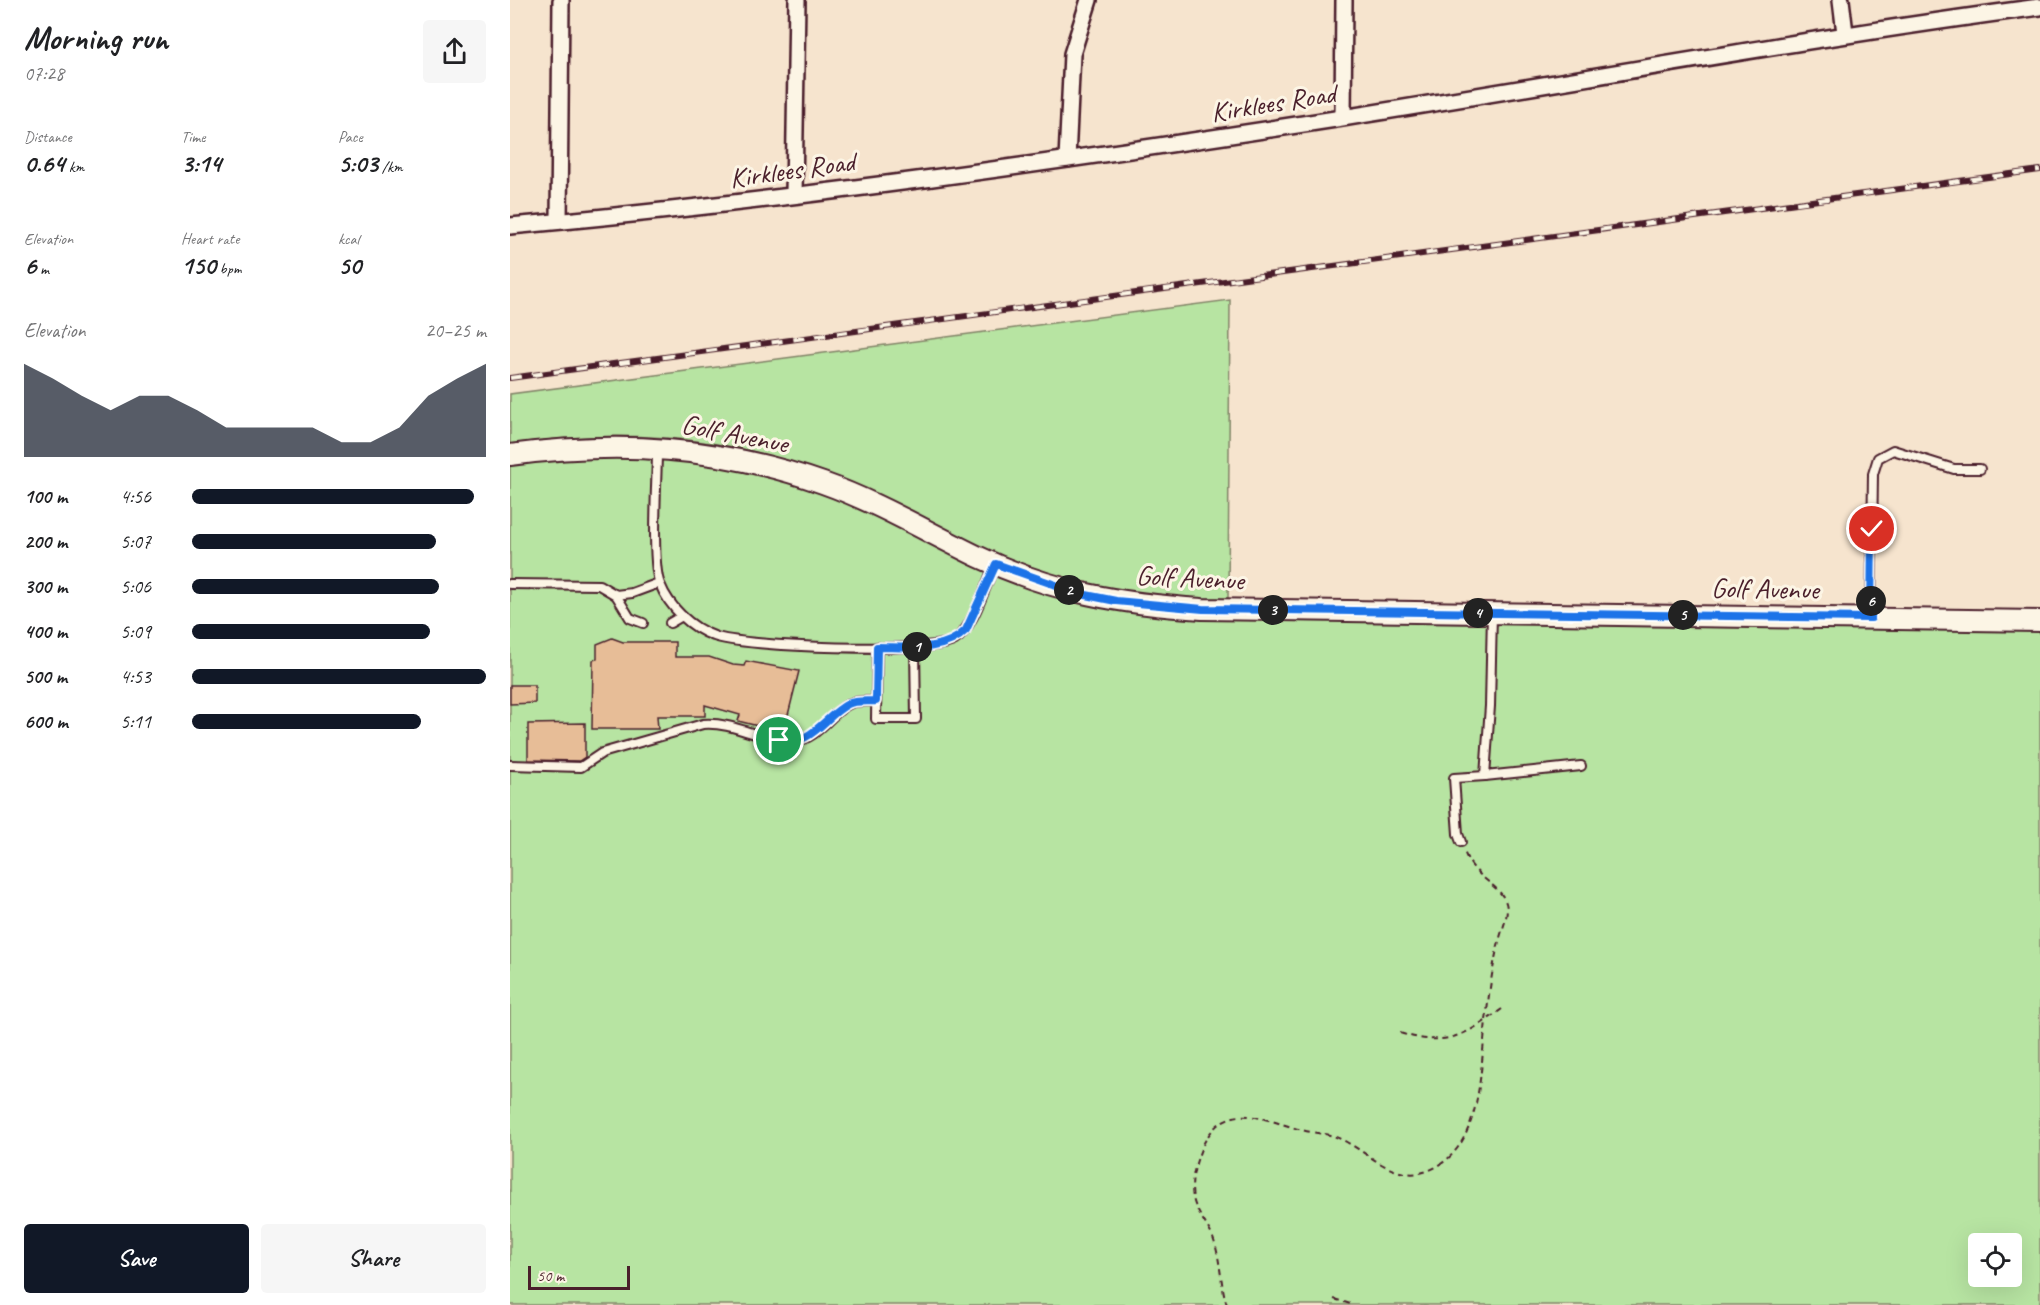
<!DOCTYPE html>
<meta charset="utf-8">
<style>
body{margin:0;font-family:Caveat,sans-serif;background:#f6f6f6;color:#202124;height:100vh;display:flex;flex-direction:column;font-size:22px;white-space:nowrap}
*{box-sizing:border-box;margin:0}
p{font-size:20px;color:#757577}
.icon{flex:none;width:33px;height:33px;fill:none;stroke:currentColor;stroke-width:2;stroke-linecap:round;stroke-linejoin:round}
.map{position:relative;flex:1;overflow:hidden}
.side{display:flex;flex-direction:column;background:#fff;width:510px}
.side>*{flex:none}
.tools{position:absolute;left:1458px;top:1233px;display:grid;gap:12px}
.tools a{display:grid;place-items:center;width:54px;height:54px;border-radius:6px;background:#fff;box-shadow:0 6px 24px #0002;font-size:30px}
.scale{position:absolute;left:18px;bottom:15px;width:102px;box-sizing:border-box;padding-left:6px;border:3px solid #4a1f2b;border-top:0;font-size:16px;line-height:21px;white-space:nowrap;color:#4a1f2b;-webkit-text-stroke:4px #fcf5e5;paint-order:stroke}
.pin{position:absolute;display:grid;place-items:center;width:51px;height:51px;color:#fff;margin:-26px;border:3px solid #fff;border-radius:50%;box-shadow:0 2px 6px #0007}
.km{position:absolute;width:30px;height:30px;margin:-15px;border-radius:50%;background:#222;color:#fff;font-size:16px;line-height:30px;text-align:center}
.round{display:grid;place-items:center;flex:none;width:63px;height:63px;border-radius:6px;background:#f6f6f6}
.head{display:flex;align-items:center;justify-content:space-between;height:102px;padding:0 24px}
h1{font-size:33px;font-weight:700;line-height:45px}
.figures{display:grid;grid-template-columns:repeat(3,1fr);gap:9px;height:102px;padding:6px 24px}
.figures div{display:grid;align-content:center}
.figures b{font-size:26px;font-weight:700}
.figures small{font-size:16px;font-weight:400}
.figures p{font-size:16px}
.chart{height:168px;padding:12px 24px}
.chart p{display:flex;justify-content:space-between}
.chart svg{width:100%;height:108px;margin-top:6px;fill:#111827;opacity:.7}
.cta{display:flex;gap:12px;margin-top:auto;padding:12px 24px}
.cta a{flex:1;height:69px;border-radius:6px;background:#111827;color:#fff;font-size:24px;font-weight:700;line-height:69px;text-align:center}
.cta a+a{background:#f6f6f6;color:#202124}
ul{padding:0 24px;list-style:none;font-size:20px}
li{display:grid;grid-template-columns:96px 72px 1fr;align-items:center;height:45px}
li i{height:15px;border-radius:8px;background:#111827}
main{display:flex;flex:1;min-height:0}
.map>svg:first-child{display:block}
</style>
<main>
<section class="side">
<div class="head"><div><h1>Morning run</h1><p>07:28</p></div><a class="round"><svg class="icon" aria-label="share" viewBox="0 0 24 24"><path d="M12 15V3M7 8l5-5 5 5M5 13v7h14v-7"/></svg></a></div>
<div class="figures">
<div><p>Distance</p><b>0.64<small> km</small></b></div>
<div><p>Time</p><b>3:14</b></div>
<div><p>Pace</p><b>5:03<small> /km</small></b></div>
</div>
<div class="figures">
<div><p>Elevation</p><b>6<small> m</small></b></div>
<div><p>Heart rate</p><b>150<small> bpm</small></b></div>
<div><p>kcal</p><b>50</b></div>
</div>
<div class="chart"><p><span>Elevation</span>20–25 m</p>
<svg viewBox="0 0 160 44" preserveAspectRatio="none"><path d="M0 44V6L10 12L20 19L30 25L40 19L50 19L60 25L70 32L80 32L90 32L100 32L110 38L120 38L130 32L140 19L150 12L160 6V44z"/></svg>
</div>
<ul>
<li><b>100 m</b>4:56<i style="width:96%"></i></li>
<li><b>200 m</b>5:07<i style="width:83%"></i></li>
<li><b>300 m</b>5:06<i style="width:84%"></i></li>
<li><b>400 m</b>5:09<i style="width:81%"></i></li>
<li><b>500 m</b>4:53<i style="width:100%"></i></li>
<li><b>600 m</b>5:11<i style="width:78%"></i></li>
</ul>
<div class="cta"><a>Save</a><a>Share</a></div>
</section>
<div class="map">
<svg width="1530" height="1305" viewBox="0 0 1530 1305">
<rect width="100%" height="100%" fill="#f6e4ce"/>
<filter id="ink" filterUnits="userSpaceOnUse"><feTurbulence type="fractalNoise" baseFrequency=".0167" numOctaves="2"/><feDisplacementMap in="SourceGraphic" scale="12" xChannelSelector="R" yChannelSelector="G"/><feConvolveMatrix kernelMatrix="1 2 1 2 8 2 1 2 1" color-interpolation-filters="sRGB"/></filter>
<g filter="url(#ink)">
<g fill="#b7e4a2" stroke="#808266" stroke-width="1.5" fill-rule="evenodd">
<path d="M 720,300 L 718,600 C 668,599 619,597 570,584 C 473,556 386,501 291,466 C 199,432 96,431 0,444 L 0,394 Z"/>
<path d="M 67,456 L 172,458 L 256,474 L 331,499 L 462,563 L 710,616 L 1530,630 L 1530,1305 L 0,1305 L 0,463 ZM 1468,1244 L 1502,1244 L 1502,1276 L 1468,1276 Z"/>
</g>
<g fill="#e7bd97" stroke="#4a1f2b" stroke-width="1.5">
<polygon points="102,638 113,642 165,642 165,657 199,657 223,665 234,666 236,661 289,671 275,727 254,721 252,727 228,721 230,715 195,705 195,716 147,716 148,729 82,729 83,660 87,659 87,644"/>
<polygon points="0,685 25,685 25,703 0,704"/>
<polygon points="75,723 75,757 69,761 18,760 18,724"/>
</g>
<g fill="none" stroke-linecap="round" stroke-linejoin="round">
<g stroke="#4a1f2b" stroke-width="12">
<g id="service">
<path d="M 147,452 C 147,479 141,563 150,584 C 159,607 181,628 204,636 C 231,647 424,654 445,640 C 463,629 476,584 485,564"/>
<polyline points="0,584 89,585 106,595 122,593 149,583"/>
<polyline points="106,595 120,618 133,623"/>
<polyline points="982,613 980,706 975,776 1071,766"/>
<polyline points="1361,617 1363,474 1368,458 1383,450 1444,469 1470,469"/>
<polyline points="160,623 172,616"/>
<polyline points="367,647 366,719 406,719 405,647"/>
<path d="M 0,765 L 71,767 L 92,753 L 193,724 C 224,721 257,744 285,741 C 309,738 319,714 339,704 C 346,700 358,702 366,701"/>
<polyline points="951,842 948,834 944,778 975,776"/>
</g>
</g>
<g stroke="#4a1f2b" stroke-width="20">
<g id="minor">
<polyline points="1331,0 1335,33"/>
<polyline points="833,117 834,0"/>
<polyline points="557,159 562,54 579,0"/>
<polyline points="284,195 287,0"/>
<polyline points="49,221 51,0"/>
<path d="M 0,226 C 278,201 556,161 832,118 C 1065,81 1296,38 1530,7"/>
</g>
</g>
<g stroke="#4a1f2b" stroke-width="24">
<path id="tertiary" d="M 0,455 C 109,441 208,446 313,483 C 367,502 417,532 469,557 C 542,592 613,604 692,609 L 1530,621"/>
</g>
<g stroke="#4a1f2b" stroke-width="2" stroke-dasharray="6 4.5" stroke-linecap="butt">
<path d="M 890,1033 C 935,1048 957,1035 992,1009"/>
<polyline points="824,1299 844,1305"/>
<path d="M 717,1305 C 710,1284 711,1259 703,1238 C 698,1225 686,1213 683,1198 C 680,1182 685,1164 691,1149 C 714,1097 751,1119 792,1130 C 802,1133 813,1133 823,1136 C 854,1146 881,1184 917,1171 C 964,1154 969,1094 973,1051 C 977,1011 980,973 991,934 C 994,925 999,913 996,903 C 990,884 963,878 954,851"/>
</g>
<use href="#service" stroke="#fcf5e5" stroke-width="8"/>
<use href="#minor" stroke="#fcf5e5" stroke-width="15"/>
<use href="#tertiary" stroke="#fcf5e5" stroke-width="20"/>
<g stroke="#4a1f2b" stroke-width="6">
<polyline id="rail" points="0,378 1530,170"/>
</g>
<use href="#rail" stroke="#fcf5e5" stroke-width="4" stroke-dasharray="11" stroke-linecap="butt"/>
</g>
</g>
<g fill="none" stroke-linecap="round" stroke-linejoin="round" filter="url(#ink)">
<g stroke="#fff" stroke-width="12">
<path id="route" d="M 269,740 C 302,747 313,717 338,704 C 346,700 358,702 366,701 L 367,647 C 396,647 434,653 456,630 L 486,564 L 571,594 L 606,601 L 693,609 L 1361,618 L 1362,529"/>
</g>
<use href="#route" stroke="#1a73e8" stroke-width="8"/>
</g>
<g text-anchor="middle" stroke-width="6" stroke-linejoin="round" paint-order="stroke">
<g font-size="28" fill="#4a1f2b" stroke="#fcf5e5">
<text transform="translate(763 102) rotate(-9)" y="10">Kirklees Road</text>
<text transform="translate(282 169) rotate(-8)" y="10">Kirklees Road</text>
<text transform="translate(225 433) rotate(11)" y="10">Golf Avenue</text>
<text transform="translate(680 577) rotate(3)" y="10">Golf Avenue</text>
<text transform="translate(1255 588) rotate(1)" y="10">Golf Avenue</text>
</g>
</g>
</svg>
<div class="tools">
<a><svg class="icon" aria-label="locate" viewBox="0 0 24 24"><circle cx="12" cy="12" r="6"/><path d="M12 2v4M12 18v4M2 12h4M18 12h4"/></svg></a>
</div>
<div class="scale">50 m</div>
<div class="pin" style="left:269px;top:740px;background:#1e9e55"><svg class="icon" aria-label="arrive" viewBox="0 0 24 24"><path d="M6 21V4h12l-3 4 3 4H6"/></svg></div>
<div class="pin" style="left:1362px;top:529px;background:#d93025"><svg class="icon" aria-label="check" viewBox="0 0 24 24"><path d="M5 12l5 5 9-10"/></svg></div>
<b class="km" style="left:407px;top:647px">1</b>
<b class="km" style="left:559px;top:590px">2</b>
<b class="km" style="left:763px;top:610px">3</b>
<b class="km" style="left:968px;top:613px">4</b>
<b class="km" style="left:1173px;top:615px">5</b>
<b class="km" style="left:1361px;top:601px">6</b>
</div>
</main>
